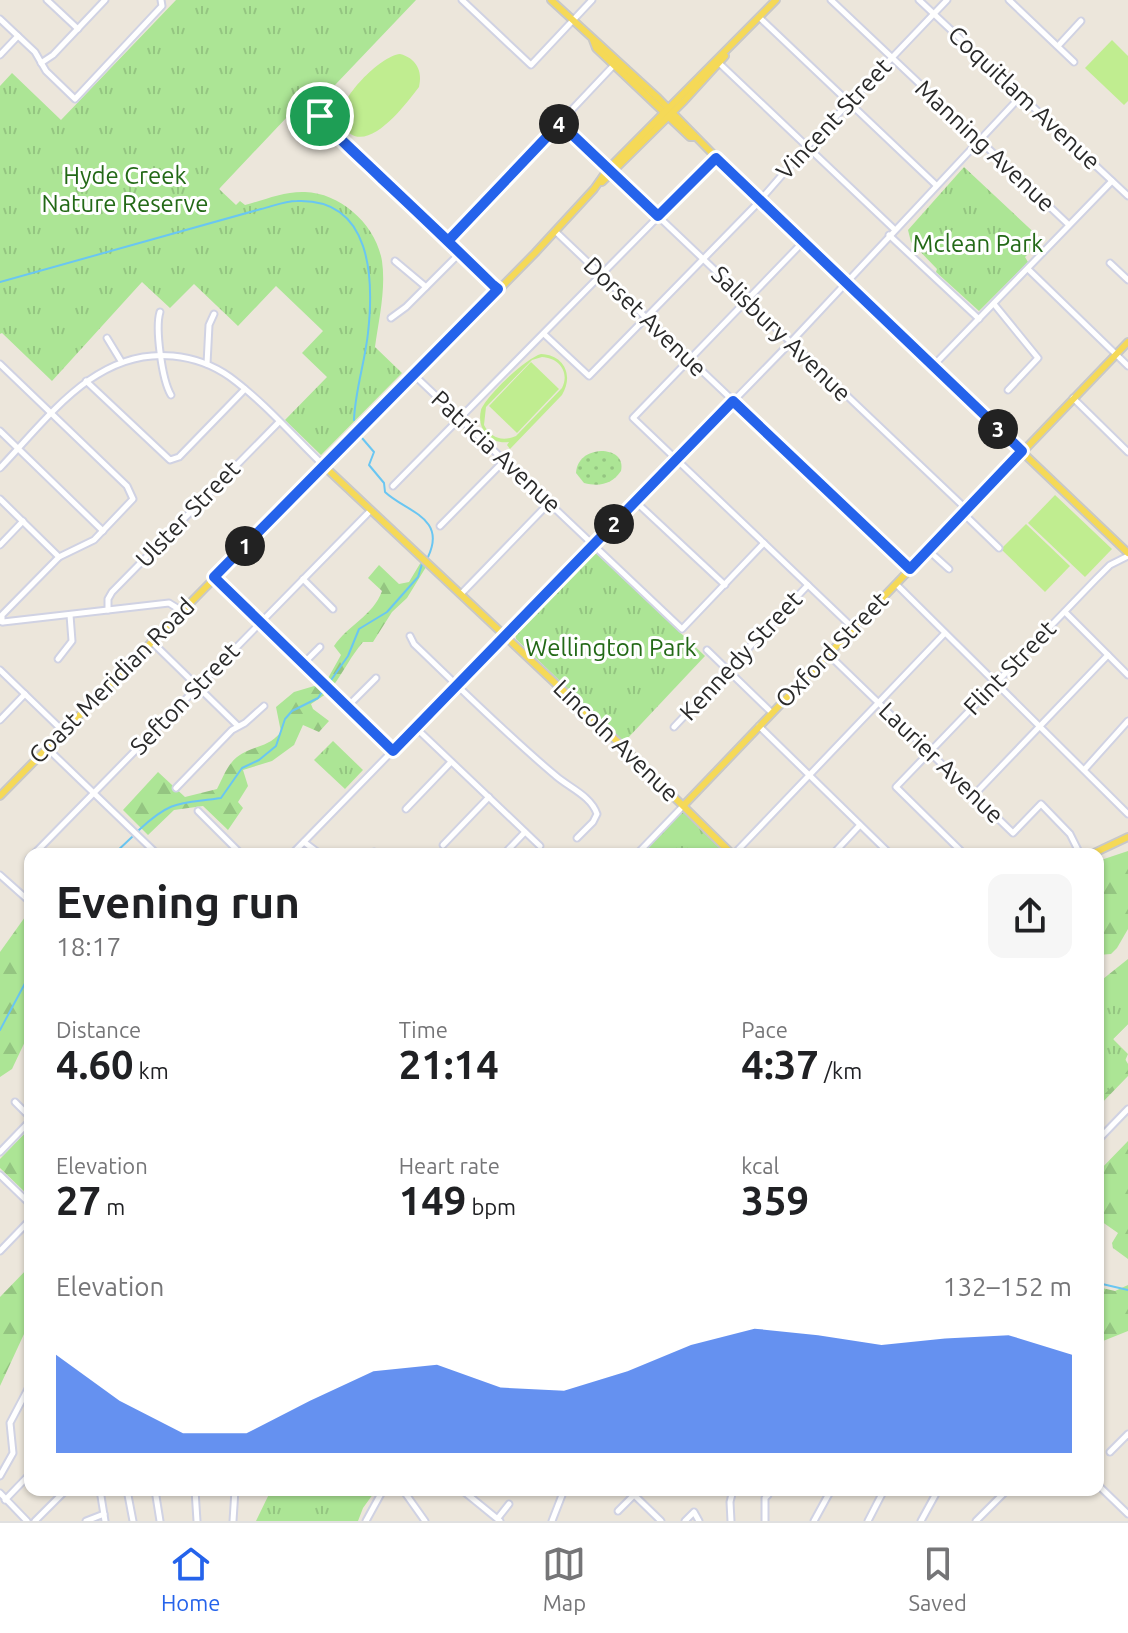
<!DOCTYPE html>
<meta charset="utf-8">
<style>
body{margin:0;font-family:Ubuntu,sans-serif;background:#f6f6f6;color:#202124;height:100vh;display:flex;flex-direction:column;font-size:30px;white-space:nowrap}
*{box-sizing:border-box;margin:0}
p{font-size:26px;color:#757577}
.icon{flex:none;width:44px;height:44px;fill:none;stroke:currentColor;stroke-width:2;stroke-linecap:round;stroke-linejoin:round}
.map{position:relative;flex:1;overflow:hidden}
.sheet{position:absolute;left:24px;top:848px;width:1080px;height:648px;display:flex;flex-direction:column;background:#fff;border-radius:16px;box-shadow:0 2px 6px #0004}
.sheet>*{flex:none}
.pin{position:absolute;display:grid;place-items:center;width:68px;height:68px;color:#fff;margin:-34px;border:4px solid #fff;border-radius:50%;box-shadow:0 2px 8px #0007}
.km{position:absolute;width:40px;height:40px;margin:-20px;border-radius:50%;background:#222;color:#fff;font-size:22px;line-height:40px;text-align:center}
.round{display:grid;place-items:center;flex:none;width:84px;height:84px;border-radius:16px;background:#f6f6f6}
.headline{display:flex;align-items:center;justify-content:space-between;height:136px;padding:0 32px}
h1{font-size:44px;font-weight:600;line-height:60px}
.figures{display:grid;grid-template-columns:repeat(3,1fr);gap:12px;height:136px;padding:8px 32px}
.figures div{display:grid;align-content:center}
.figures b{font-size:40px;font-weight:600}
.figures small{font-size:22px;font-weight:400}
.figures p{font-size:22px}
.chart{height:224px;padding:16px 32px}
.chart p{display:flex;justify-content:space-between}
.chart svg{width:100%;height:144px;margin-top:8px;fill:#2563eb;opacity:.7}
.tab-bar{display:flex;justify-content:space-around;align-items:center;height:112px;border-top:2px solid #e0e0e0;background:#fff;font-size:22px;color:#757577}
.tab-bar a{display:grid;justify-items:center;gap:4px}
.tab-bar .on{color:#2563eb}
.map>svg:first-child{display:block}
</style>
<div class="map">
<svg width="1128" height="1521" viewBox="0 0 1128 1521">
<defs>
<pattern id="grass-dots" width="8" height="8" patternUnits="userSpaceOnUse" patternTransform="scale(2)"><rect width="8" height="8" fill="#ace595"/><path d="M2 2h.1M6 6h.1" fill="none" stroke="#94c581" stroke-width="1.8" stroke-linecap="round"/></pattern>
<pattern id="forest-firs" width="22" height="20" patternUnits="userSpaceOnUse" patternTransform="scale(2)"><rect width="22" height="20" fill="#ace595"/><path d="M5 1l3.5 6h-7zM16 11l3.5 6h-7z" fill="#94c581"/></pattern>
<pattern id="park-tufts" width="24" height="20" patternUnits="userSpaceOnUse" patternTransform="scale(2)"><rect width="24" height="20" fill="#ace595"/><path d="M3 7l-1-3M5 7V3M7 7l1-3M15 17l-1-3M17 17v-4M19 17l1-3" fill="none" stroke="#94c581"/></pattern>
</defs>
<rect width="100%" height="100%" fill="#ece6db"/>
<path fill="url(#grass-dots)" d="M 601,451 C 613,451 624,457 621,471 C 612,484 600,487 584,483 L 576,473 C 577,459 587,452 601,451 Z"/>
<g fill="url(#forest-firs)">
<path d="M 421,562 L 426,567 L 407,598 L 392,612 L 373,642 L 363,642 C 351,656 344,671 333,686 L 327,680 L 341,655 L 334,646 C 348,625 373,616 382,591 L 368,578 L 379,565 L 399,584 L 409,582 Z"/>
<path d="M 321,684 L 329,692 L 311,704 L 313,709 L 329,721 L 319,732 L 303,725 L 294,745 L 272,761 L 243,770 L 248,786 L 238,802 L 243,808 L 228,830 L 203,806 L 174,810 L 148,835 L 123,810 L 158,772 L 185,797 L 217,789 C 223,778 227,765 237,757 C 252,745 267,749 281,732 L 276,707 L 294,692 Z"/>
<polygon points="1128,851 1128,929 1117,948 1111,954 1098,955 1098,861"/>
<polygon points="30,910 30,1031 12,1069 0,1077 0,952"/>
<polygon points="1128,959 1128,1024 1113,1039 1128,1064 1128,1076 1098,1107 1098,983"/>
<polygon points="30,1128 30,1197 0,1168 0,1159"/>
<polygon points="1128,1141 1128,1259 1113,1248 1112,1243 1118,1233 1098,1219 1098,1172"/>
<polygon points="30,1266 30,1321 0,1386 0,1297"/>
<polygon points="1128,1285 1128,1331 1098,1343 1098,1287 1115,1291"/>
</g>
<g fill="url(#park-tufts)">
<path d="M 176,0 L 416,0 L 315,106 L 305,98 L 219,189 L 236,205 L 240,201 L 245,205 C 264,200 285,191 305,192 C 341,193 376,225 382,261 C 386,289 379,319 375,347 L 402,373 L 321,455 L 285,420 L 327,377 L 302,353 L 323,331 L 276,286 L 238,326 L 194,284 L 170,308 L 142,282 L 52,381 L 2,333 L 0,334 L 0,86 L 12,73 L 61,120 Z"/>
<polygon points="964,167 1042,240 1025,257 1028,262 979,311 936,272 937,269 911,242 908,230"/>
<polygon points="592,553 597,554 705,656 626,740 622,740 516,639 515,633"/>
<polygon points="333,741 363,770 345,789 314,760"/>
<polygon points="684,810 727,854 641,854"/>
<polygon points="1128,980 1128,1024 1113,1039 1128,1054 1124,1063 1128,1070 1098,1101 1098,1001"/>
<polygon points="271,1490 376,1490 363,1508 358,1521 256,1521"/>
</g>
<g fill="#c0ed90" fill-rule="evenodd">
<polygon points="1112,40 1128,56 1128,101 1124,105 1085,68"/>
<path d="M 400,54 C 416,58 423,71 419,87 C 403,108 360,165 340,120 C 338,99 380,56 400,54 Z"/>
<path d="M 541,354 C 564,355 574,375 562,395 L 510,449 L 507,445 L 509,442 C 500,443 492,441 486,434 C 480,427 479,418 481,410 C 486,396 526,358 541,354 ZM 542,357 C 559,358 570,372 562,388 L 516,436 C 502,442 491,438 484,425 L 486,407 L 532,360 Z"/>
<polygon points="531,362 559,389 517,433 489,406"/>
<polygon points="1055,495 1112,549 1085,577 1028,523"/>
<polygon points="1026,524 1070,566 1045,592 1001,549"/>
</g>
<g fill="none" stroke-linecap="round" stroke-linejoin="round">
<g stroke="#6ac6f2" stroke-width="2">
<path d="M 0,282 L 261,209 C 273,206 285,201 297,201 C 372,198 374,279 368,333 C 365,362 355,391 354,420"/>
<path d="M 362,438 L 374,452 L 369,465 L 384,483 L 385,492 C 406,512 447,517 428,557"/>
<polyline points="329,683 348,656 359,629 387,612 418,577 422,564"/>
<path d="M 139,830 C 172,799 180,804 221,798 L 242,768 L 259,760 L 276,746 L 285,719 L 292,711 L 318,698 L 324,689"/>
<polyline points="114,854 132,837"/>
<polyline points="0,1030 30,974"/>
<polyline points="1098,1283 1128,1290"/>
</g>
<g stroke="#d0d2e3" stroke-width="9">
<g id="minor">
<polyline points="47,0 78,29"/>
<polyline points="462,0 531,65 592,0"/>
<polyline points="831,0 1069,225"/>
<polyline points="919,0 1128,196"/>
<polyline points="1009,0 1074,62"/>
<polyline points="759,17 936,185"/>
<polyline points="0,19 35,52 46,71 75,99 162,6 161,0"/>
<polyline points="1058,46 1081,21"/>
<polyline points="0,55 18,36"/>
<polyline points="718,62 894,229"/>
<polyline points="41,63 53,55 105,0"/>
<polyline points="560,123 961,504 967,517 999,548"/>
<polyline points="329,128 312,125 309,118 313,114 319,115 329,128 498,289"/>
<polyline points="555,231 910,569"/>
<polyline points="889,235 979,319"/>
<polyline points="448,241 614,65"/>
<polyline points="803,242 633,418 853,628"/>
<polyline points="395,261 426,287"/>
<polyline points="1110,263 1128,280"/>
<polyline points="1028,269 1128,366"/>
<polyline points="994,304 1038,358 1008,390"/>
<path d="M 160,312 C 155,328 162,380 171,395"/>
<polyline points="391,318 406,307 460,253"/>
<polyline points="544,334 589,376 755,206 803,151 947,0"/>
<polyline points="107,338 121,361"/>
<polyline points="0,364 127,486 133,499 94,540 59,557 2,615 2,622"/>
<polyline points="207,364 209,325 214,314"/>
<polyline points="933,366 1112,181"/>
<polyline points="414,375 682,629 764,543"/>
<polyline points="86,381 170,460 179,457 245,389"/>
<polyline points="1073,398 1128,452"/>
<polyline points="0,431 103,531"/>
<path d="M 0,468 C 48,418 96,348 173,356 C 194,358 213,365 230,377 C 264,402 294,437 324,466"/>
<polyline points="393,486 716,158"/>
<polyline points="0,499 59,557"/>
<polyline points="636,502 725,585"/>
<polyline points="440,526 504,461"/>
<polyline points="0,545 23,521"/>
<polyline points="928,550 949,569"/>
<polyline points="215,578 393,751"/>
<polyline points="303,579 333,609"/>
<polyline points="896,584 1128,814"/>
<polyline points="461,594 549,503"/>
<polyline points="108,610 108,599 112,592 279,422"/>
<polyline points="1065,612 1128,675"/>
<polyline points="3,622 169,603 182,611"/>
<path d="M 410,636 L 414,644 C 460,688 507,735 556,776 C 570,788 591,796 597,814 L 593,822 L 577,838"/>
<polyline points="151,641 238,726"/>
<polyline points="707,650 772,713"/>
<polyline points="828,654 1013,833 1041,804 1070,834 1080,854"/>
<polyline points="58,659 72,641 70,615"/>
<polyline points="304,663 320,647"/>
<polyline points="0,670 63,731"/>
<polyline points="348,706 376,678"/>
<polyline points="0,720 25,694"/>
<polyline points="759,726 890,854"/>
<polyline points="674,727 808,585"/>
<polyline points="416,728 540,846"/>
<polyline points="47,748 157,854"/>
<polyline points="1084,770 1128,721"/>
<polyline points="176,788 232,730 245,723 264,706"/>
<polyline points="974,795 1108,655"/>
<polyline points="406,809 451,762"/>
<polyline points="198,811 241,854"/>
<polyline points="304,842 320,854"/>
<polyline points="443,845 489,797"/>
<polyline points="34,854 371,510"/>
<polyline points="292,854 790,343 1021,96"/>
<polyline points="371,854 374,852"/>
<polyline points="504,854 525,832"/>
<polyline points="637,854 684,805"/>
<polyline points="734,854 945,633"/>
<polyline points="833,854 860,825"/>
<polyline points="964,854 896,787 1096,579 1110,565 1128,556"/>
<polyline points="29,859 30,858"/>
<polyline points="0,875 28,900"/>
<polyline points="15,1102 30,1117"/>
<polyline points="1098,1140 1128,1109"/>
<polyline points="0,1152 30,1121"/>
<polyline points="0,1175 30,1204"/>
<polyline points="0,1251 30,1220"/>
<polyline points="1110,1452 1128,1434"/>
<polyline points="0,1476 13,1453 10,1423 30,1385"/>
<polyline points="1098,1485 1128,1514"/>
<polyline points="100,1490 105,1521"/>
<polyline points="127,1490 133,1521"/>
<polyline points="155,1490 160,1521"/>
<polyline points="195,1490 197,1521"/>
<polyline points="403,1490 425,1521"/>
<polyline points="462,1490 500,1521"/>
<polyline points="629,1490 661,1521"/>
<polyline points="0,1493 27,1521"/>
<polyline points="5,1500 30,1474"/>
<polyline points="618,1511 634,1495"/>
<polyline points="498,1518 509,1504"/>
<polyline points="35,1521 66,1490"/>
<polyline points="86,1521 104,1514"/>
<polyline points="233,1521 235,1490"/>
<polyline points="366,1521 383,1490"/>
<polyline points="552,1521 564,1490"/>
<polyline points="685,1521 694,1512 699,1521"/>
<polyline points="731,1521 730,1502 733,1490"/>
<polyline points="765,1521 765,1498 768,1495"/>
<polyline points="814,1521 831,1490"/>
<polyline points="868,1521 884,1490"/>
<polyline points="921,1521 938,1490"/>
<polyline points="976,1521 1007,1490"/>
</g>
</g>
<g stroke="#c8c8c8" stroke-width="10">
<g id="major">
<polyline points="551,0 658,98 755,197 1128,553"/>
<polyline points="593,40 596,48 690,137 694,137"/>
<polyline points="602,182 684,101 725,56"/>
<polyline points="324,466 621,745 732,854"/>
<polyline points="0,796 535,253 594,189 608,169 776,0"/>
<polyline points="684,805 1128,342"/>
<polyline points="1092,854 1128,837"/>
</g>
</g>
<use href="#minor" stroke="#fff" stroke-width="5"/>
<use href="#major" stroke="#f5d957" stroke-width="6"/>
</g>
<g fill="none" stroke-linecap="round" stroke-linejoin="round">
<g stroke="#fff" stroke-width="16">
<path id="route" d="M 320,116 C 337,139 361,158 381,178 C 419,213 456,249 493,285 L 498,289 L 214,577 L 393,751 L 733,401 L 910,569 L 1022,451 L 716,158 L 658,216 L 560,123 L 448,241 L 330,129 L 329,128 L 312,125 L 309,121 L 312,114 L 320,116"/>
</g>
<use href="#route" stroke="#2563eb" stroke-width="10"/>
</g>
<g text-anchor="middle" stroke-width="6" stroke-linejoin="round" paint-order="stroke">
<g font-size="24" fill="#2a2a2a" stroke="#fff">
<text transform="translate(1024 98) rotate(43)" y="8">Coquitlam Avenue</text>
<text transform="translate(834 119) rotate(-47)" y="8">Vincent Street</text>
<text transform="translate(985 146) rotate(43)" y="8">Manning Avenue</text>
<text transform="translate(645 317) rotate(44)" y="8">Dorset Avenue</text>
<text transform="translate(781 334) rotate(44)" y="8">Salisbury Avenue</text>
<text transform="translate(496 452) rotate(43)" y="8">Patricia Avenue</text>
<text transform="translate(188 514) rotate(-46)" y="8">Ulster Street</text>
<text transform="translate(832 650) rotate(-46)" y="8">Oxford Street</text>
<text transform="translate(741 656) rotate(-47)" y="8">Kennedy Street</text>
<text transform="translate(1010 668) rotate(-46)" y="8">Flint Street</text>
<text transform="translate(112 681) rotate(-45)" y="8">Coast Meridian Road</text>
<text transform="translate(185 699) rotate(-46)" y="8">Sefton Street</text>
<text transform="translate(616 741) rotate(44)" y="8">Lincoln Avenue</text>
<text transform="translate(941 763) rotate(44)" y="8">Laurier Avenue</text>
</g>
<g font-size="24" fill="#236917" stroke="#fff">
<text x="125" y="184">Hyde Creek<tspan x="125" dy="28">Nature Reserve</tspan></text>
<text x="978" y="252">Mclean Park</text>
<text x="611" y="656">Wellington Park</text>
</g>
</g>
</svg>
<div class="pin" style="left:320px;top:116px;background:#1e9e55"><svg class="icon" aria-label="arrive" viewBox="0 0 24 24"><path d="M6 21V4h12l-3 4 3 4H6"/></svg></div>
<b class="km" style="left:245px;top:546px">1</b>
<b class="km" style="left:614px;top:524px">2</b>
<b class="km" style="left:998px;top:429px">3</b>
<b class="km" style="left:559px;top:124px">4</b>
<section class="sheet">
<div class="headline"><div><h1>Evening run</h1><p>18:17</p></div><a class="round"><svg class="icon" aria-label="share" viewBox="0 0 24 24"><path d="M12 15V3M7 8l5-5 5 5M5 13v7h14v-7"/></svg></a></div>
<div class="figures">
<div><p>Distance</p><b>4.60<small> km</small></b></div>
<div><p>Time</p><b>21:14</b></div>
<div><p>Pace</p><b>4:37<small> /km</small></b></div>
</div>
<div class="figures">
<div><p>Elevation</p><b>27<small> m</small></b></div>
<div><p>Heart rate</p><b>149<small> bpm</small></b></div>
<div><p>kcal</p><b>359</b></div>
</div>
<div class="chart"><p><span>Elevation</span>132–152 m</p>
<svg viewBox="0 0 160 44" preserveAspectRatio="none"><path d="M0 44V14L10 28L20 38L30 38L40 28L50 19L60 17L70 24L80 25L90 19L100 11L110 6L120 8L130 11L140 9L150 8L160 14V44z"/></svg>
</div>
</section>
</div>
<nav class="tab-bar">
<a class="on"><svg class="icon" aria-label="home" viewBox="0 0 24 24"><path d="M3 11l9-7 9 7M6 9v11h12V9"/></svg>Home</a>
<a><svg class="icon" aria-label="map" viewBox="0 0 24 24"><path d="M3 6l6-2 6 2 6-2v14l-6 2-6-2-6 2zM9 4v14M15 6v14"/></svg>Map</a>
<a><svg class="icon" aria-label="saved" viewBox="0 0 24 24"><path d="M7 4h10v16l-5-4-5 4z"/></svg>Saved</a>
</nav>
